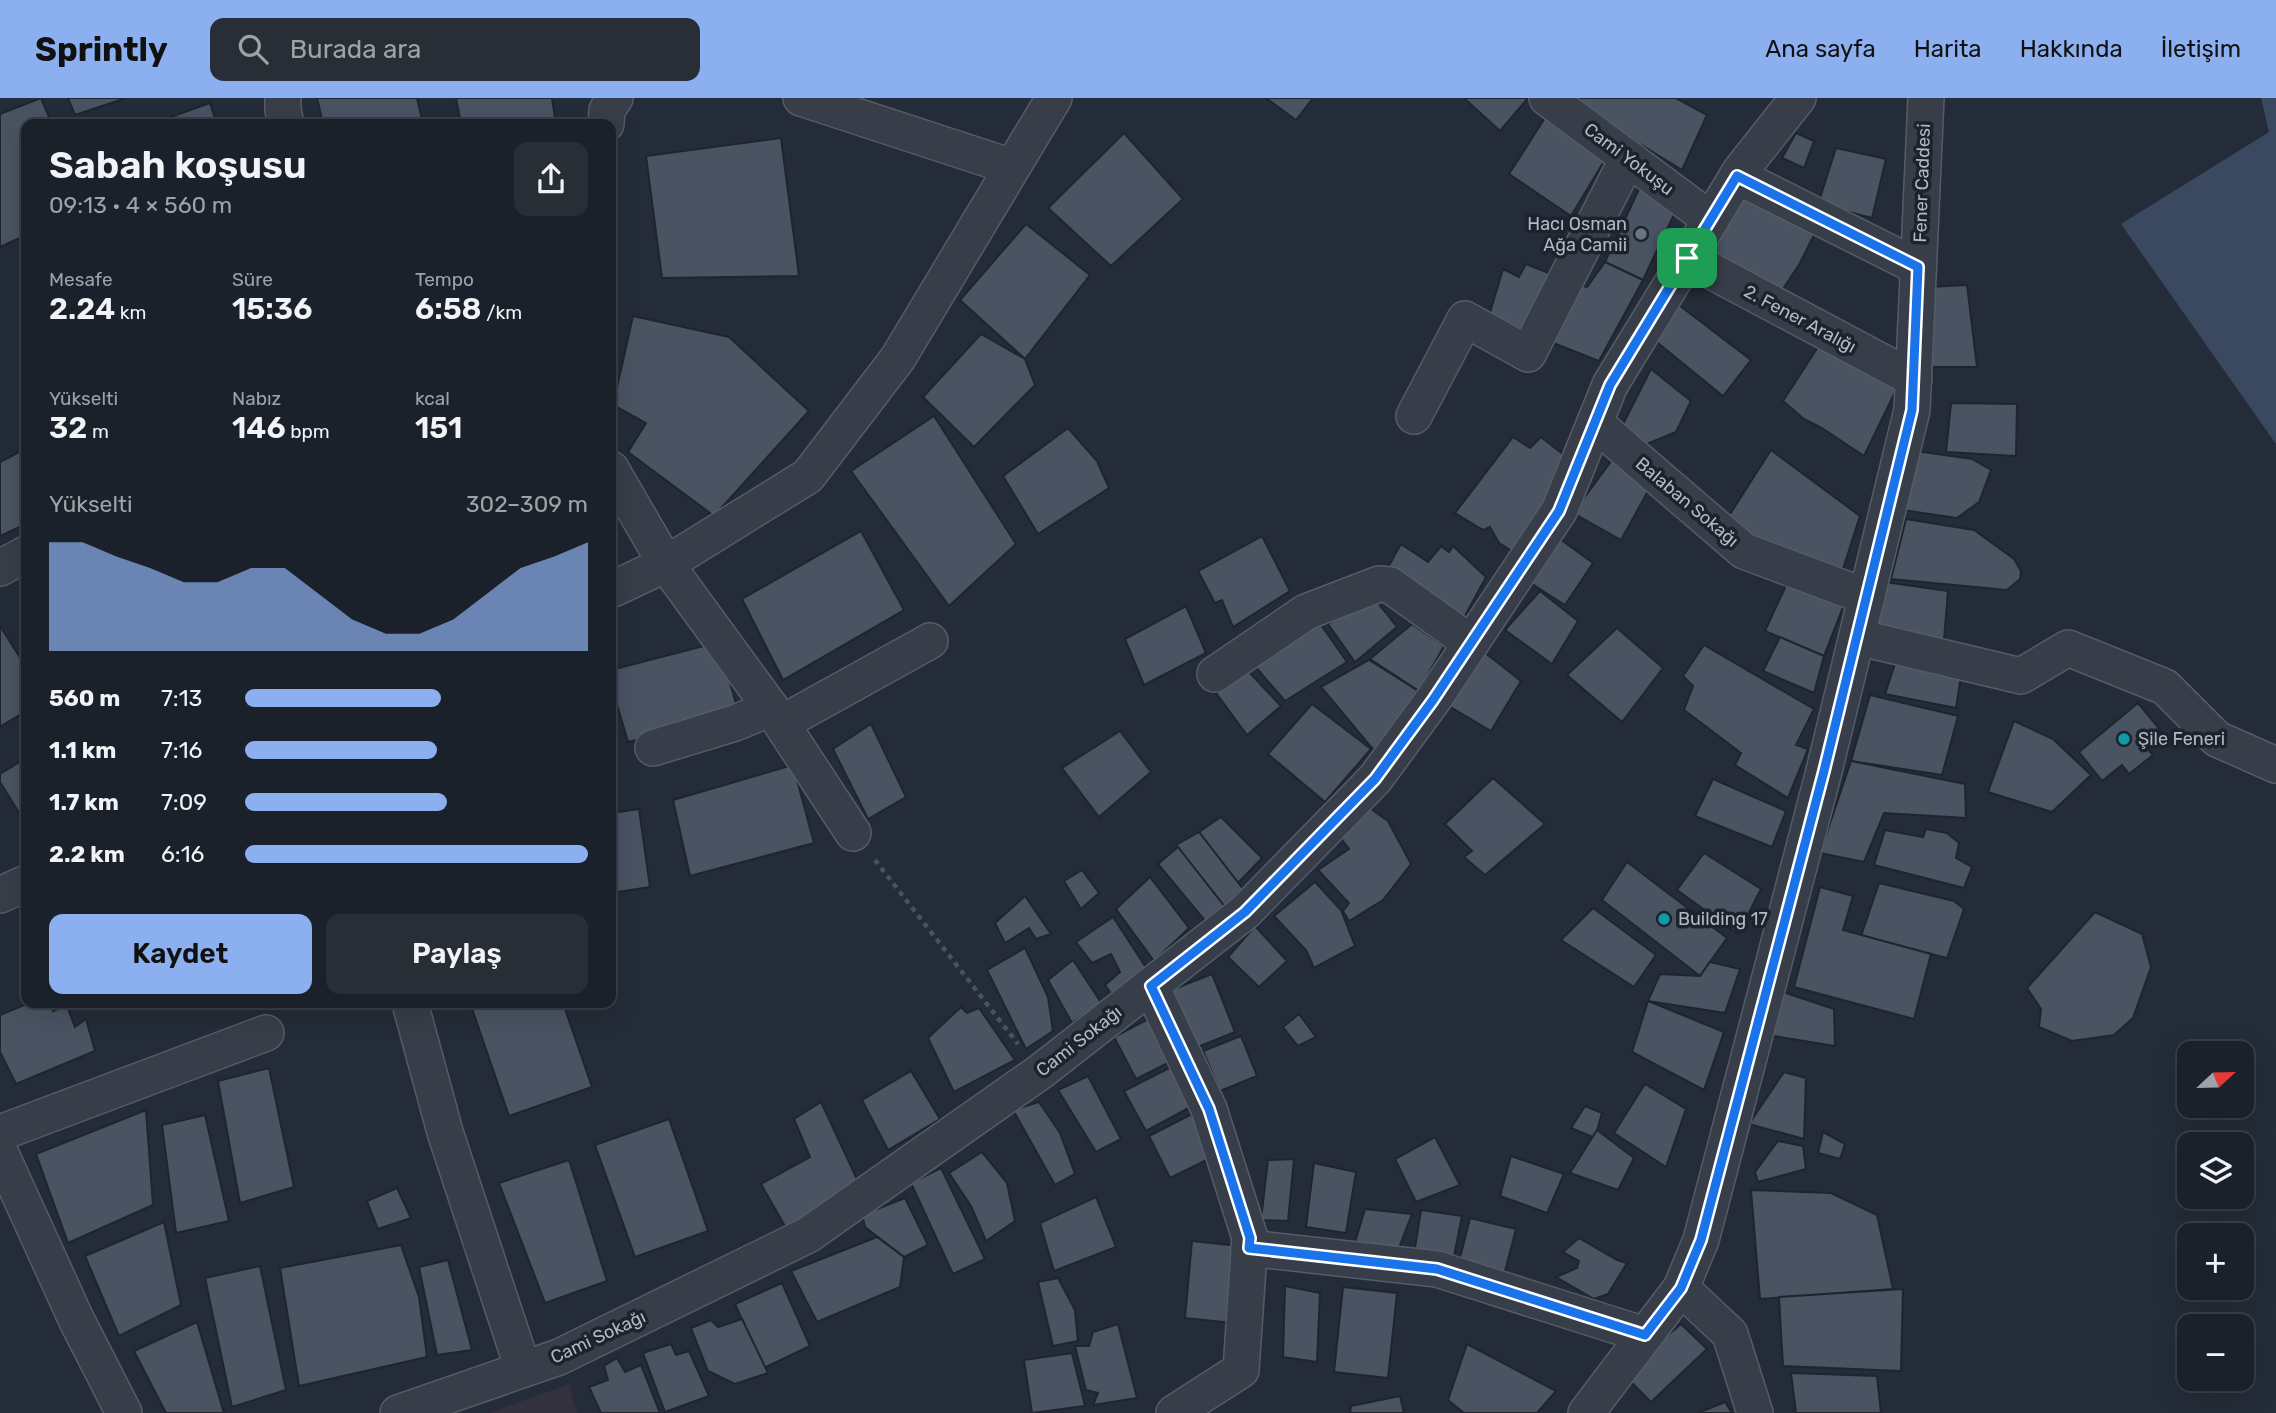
<!DOCTYPE html>
<html lang="tr">
<meta charset="utf-8">
<style>
body{margin:0;font-family:Rubik,sans-serif;background:#272e36;color:#f1f3f6;height:100vh;display:flex;flex-direction:column;font-size:26px;white-space:nowrap}
*{box-sizing:border-box;margin:0}
p{font-size:23px;color:#9fa3a8}
.icon{flex:none;width:38px;height:38px;fill:none;stroke:currentColor;stroke-width:2;stroke-linecap:round;stroke-linejoin:round}
.map{position:relative;flex:1;overflow:hidden}
.panel{position:absolute;left:21px;top:21px;width:595px;height:889px;display:flex;flex-direction:column;background:#1a212a;border-radius:14px;box-shadow:0 7px 28px #0002,0 0 0 2px #383e47}
.panel>*{flex:none}
.needle{width:46px;rotate:68deg}
.fabs{position:absolute;left:2177px;top:943px;display:grid;gap:14px}
.fabs a{display:grid;place-items:center;width:77px;height:77px;border-radius:14px;background:#1a212a;box-shadow:0 7px 28px #0002,0 0 0 2px #383e47;font-size:35px}
.pin{position:absolute;display:grid;place-items:center;width:60px;height:60px;color:#fff;margin:-30px;border-radius:14px;box-shadow:0 4px 10px #0006}
.round{display:grid;place-items:center;flex:none;width:74px;height:74px;border-radius:14px;background:#272e36}
.overview{display:flex;align-items:center;justify-content:space-between;height:119px;padding:0 28px}
h1{font-size:38px;font-weight:600;line-height:52px}
.figures{display:grid;grid-template-columns:repeat(3,1fr);gap:10px;height:119px;padding:7px 28px}
.figures div{display:grid;align-content:center}
.figures b{font-size:30px;font-weight:600}
.figures small{font-size:19px;font-weight:400}
.figures p{font-size:19px}
.chart{height:196px;padding:14px 28px}
.chart p{display:flex;justify-content:space-between}
.chart svg{width:100%;height:126px;margin-top:7px;fill:#8cb0ef;opacity:.7}
.cta{display:flex;gap:14px;margin-top:auto;padding:14px 28px}
.cta a{flex:1;height:80px;border-radius:14px;background:#8cb0ef;color:#111;font-size:28px;font-weight:600;line-height:80px;text-align:center}
.cta a+a{background:#272e36;color:#f1f3f6}
ul{padding:0 28px;list-style:none;font-size:23px}
li{display:grid;grid-template-columns:112px 84px 1fr;align-items:center;height:52px}
li i{height:18px;border-radius:9px;background:#8cb0ef}
header{display:flex;align-items:center;gap:42px;box-sizing:border-box;height:98px;padding:0 35px;background:#8cb0ef;color:#111}
header strong{font-size:33px}
nav{display:flex;gap:38px;margin-inline-start:auto;font-size:24px}
.search{width:490px;height:63px;background:#272e36;display:flex;align-items:center;gap:18px;box-sizing:border-box;padding:0 24px;border-radius:14px;color:#9fa3a8;font-size:26px}
.map>svg:first-child{display:block}
</style>
<header>
<strong>Sprintly</strong>
<div class="search"><svg class="icon" aria-label="search" viewBox="0 0 24 24"><circle cx="10" cy="10" r="6"/><path d="M15 15l6 6"/></svg>Burada ara</div>
<nav><a>Ana sayfa</a><a>Harita</a><a>Hakkında</a><a>İletişim</a></nav>
</header>
<div class="map">
<svg width="2276" height="1315" viewBox="0 0 2276 1315">
<rect width="100%" height="100%" fill="#232c38"/>
<polygon fill="#33313d" points="569,1286 577,1315 489,1315"/>
<polygon fill="#3a4960" points="2261,0 2276,0 2276,346 2121,126 2269,34"/>
<g fill="#4a5362" stroke="#1e252f" stroke-width="2">
<polygon points="41,0 52,26 26,26 26,137 0,149 0,16"/>
<polygon points="68,0 126,0 75,17"/>
<polygon points="317,0 417,0 423,26 323,26"/>
<polygon points="456,0 552,0 556,26 461,26"/>
<polygon points="1266,0 1313,0 1296,22"/>
<polygon points="1464,0 1528,0 1500,33"/>
<polygon points="1575,0 1676,0 1707,17 1682,72 1614,30"/>
<polygon points="210,5 217,26 151,26"/>
<polygon points="1548,15 1609,55 1571,118 1509,76"/>
<polygon points="1124,35 1183,101 1111,168 1048,110"/>
<polygon points="1796,35 1814,43 1804,70 1782,60"/>
<polygon points="781,40 799,178 662,180 646,58"/>
<polygon points="1836,50 1886,61 1872,120 1818,106"/>
<polygon points="1640,89 1678,108 1643,182 1605,164"/>
<polygon points="1744,98 1816,133 1800,165 1776,202 1697,155"/>
<polygon points="1026,126 1090,177 1025,261 960,202"/>
<polygon points="1605,164 1643,182 1599,263 1548,243 1575,185 1587,189"/>
<polygon points="1526,166 1549,175 1554,193 1529,238 1489,218 1503,171 1519,179"/>
<polygon points="1967,187 1977,269 1931,269 1929,189"/>
<polygon points="1675,204 1751,262 1723,298 1653,241"/>
<polygon points="633,218 729,239 809,313 714,418 628,354 646,325 613,307"/>
<polygon points="981,236 1025,261 1035,287 974,349 923,299"/>
<polygon points="1818,249 1900,284 1864,358 1822,330 1804,321 1783,303"/>
<polygon points="1651,271 1691,303 1676,334 1642,348 1620,332"/>
<polygon points="1951,305 2017,306 2016,358 1946,354"/>
<polygon points="934,318 1016,446 949,508 851,373"/>
<polygon points="1068,330 1097,363 1109,390 1038,436 1003,378"/>
<polygon points="1513,339 1530,350 1541,339 1569,361 1520,458 1499,445 1490,429 1483,432 1455,415"/>
<polygon points="25,351 26,426 0,438 0,364"/>
<polygon points="1771,352 1860,418 1842,474 1723,427"/>
<polygon points="1916,353 1972,361 1991,372 1979,404 1957,420 1902,412"/>
<polygon points="1615,358 1653,384 1621,442 1573,415"/>
<polygon points="1906,421 1974,432 2014,461 2021,473 2020,481 2007,492 1891,481"/>
<polygon points="861,433 904,512 783,582 742,501"/>
<polygon points="1262,438 1290,493 1233,529 1222,502 1215,505 1198,473"/>
<polygon points="1560,441 1593,465 1565,507 1521,479"/>
<polygon points="1401,446 1428,464 1441,448 1449,454 1453,448 1486,479 1459,529 1383,478"/>
<polygon points="1788,483 1843,509 1824,558 1765,533"/>
<polygon points="1885,484 1948,493 1944,542 1875,535"/>
<polygon points="1540,493 1578,523 1552,566 1505,532"/>
<polygon points="1373,499 1397,529 1355,564 1328,526"/>
<polygon points="1186,508 1206,555 1144,587 1125,541"/>
<polygon points="1312,514 1347,564 1285,603 1247,559"/>
<polygon points="1412,526 1444,548 1419,593 1370,561"/>
<polygon points="0,528 26,569 26,613 0,629"/>
<polygon points="1617,530 1663,570 1622,624 1567,577"/>
<polygon points="1780,539 1824,558 1814,595 1763,573"/>
<polygon points="719,544 739,617 628,644 611,586 611,572"/>
<polygon points="1475,547 1521,583 1491,633 1442,604"/>
<polygon points="1704,547 1814,611 1796,647 1808,651 1788,700 1735,667 1741,655 1684,612 1693,588 1683,578"/>
<polygon points="1900,551 1963,565 1956,610 1885,596"/>
<polygon points="1369,562 1423,596 1376,655 1321,589"/>
<polygon points="1248,573 1281,608 1247,637 1216,595"/>
<polygon points="1870,597 1958,618 1942,677 1851,663"/>
<polygon points="2138,605 2162,634 2145,648 2153,657 2129,676 2122,667 2102,683 2079,654"/>
<polygon points="1312,606 1371,651 1325,704 1268,656"/>
<polygon points="2014,623 2053,641 2091,677 2052,714 1988,694"/>
<polygon points="871,626 906,699 868,721 833,651"/>
<polygon points="1120,633 1151,674 1099,719 1062,670"/>
<polygon points="26,660 26,726 0,684 0,676"/>
<polygon points="1851,663 1965,686 1966,720 1884,715 1864,764 1820,755"/>
<polygon points="793,667 814,745 690,778 673,702"/>
<polygon points="1493,680 1545,726 1485,777 1464,759 1472,753 1445,726"/>
<polygon points="1713,681 1786,713 1772,749 1695,718"/>
<polygon points="1367,708 1388,723 1411,766 1383,802 1349,823 1343,813 1349,805 1318,772 1349,751 1337,735"/>
<polygon points="639,711 650,789 611,795 611,715"/>
<polygon points="1221,719 1262,760 1238,785 1199,734"/>
<polygon points="1926,731 1947,735 1959,745 1956,760 1972,769 1964,790 1874,767 1885,732 1923,739"/>
<polygon points="1199,734 1243,791 1225,809 1176,747"/>
<polygon points="1178,749 1225,809 1206,824 1158,766"/>
<polygon points="1704,755 1761,791 1738,836 1677,792"/>
<polygon points="1627,764 1727,840 1700,878 1602,802"/>
<polygon points="1082,772 1099,795 1081,811 1064,783"/>
<polygon points="1150,779 1189,830 1154,863 1116,811"/>
<polygon points="1315,784 1341,812 1355,848 1314,870 1306,852 1274,818"/>
<polygon points="1879,785 1954,803 1964,811 1947,860 1861,838"/>
<polygon points="1820,789 1853,798 1843,832 1931,856 1914,921 1794,889"/>
<polygon points="1025,798 1051,836 1036,841 1029,830 1005,845 995,825"/>
<polygon points="1593,810 1656,857 1634,889 1561,842"/>
<polygon points="2095,814 2142,836 2151,869 2133,920 2114,937 2072,943 2039,929 2041,911 2027,890"/>
<polygon points="1113,819 1147,871 1112,897 1105,887 1120,874 1111,856 1092,865 1076,844"/>
<polygon points="1255,828 1287,863 1259,889 1228,859"/>
<polygon points="1025,850 1048,899 1053,933 1026,951 987,872"/>
<polygon points="1073,862 1102,906 1072,925 1048,882"/>
<polygon points="1710,864 1740,871 1725,915 1648,903 1660,876 1700,878"/>
<polygon points="1212,876 1235,934 1188,953 1164,895"/>
<polygon points="1783,894 1834,911 1835,948 1773,938"/>
<polygon points="1648,903 1724,934 1704,992 1632,954"/>
<polygon points="29,905 50,905 53,913 67,908 75,929 86,921 95,953 16,986 0,954 0,917"/>
<polygon points="470,905 563,905 592,989 509,1018"/>
<polygon points="961,909 967,915 979,910 1015,962 954,994 928,940"/>
<polygon points="1299,916 1316,939 1298,948 1283,929"/>
<polygon points="1154,918 1176,961 1136,981 1114,939"/>
<polygon points="1241,938 1257,978 1220,993 1203,953"/>
<polygon points="1177,966 1198,1005 1146,1033 1124,993"/>
<polygon points="269,970 294,1089 240,1105 218,983"/>
<polygon points="911,973 940,1021 888,1052 862,1002"/>
<polygon points="1784,974 1806,980 1804,1041 1749,1026"/>
<polygon points="1088,978 1121,1041 1096,1054 1058,992"/>
<polygon points="1645,986 1686,1011 1666,1069 1614,1035"/>
<polygon points="821,1004 863,1094 786,1130 761,1086 810,1059 794,1021"/>
<polygon points="1039,1004 1060,1035 1075,1076 1055,1087 1013,1012"/>
<polygon points="1585,1008 1602,1015 1595,1040 1571,1030"/>
<polygon points="146,1012 153,1107 68,1145 36,1056"/>
<polygon points="1194,1015 1215,1058 1170,1080 1149,1038"/>
<polygon points="205,1017 229,1123 176,1135 162,1027"/>
<polygon points="669,1021 708,1133 635,1159 595,1047"/>
<polygon points="1597,1032 1634,1060 1618,1092 1570,1075"/>
<polygon points="1823,1034 1845,1046 1840,1061 1818,1055"/>
<polygon points="1435,1039 1460,1087 1416,1104 1395,1061"/>
<polygon points="1778,1043 1803,1048 1806,1071 1758,1084 1755,1074"/>
<polygon points="982,1054 1007,1085 1015,1123 986,1143 971,1108 949,1075"/>
<polygon points="1511,1058 1564,1076 1547,1115 1500,1098"/>
<polygon points="1294,1061 1288,1123 1261,1122 1268,1062"/>
<polygon points="569,1062 607,1183 545,1205 499,1085"/>
<polygon points="1314,1065 1356,1074 1346,1135 1306,1129"/>
<polygon points="941,1070 985,1161 953,1176 911,1085"/>
<polygon points="397,1090 411,1120 378,1131 367,1103"/>
<polygon points="1751,1092 1831,1095 1877,1117 1893,1191 1760,1201"/>
<polygon points="1096,1099 1116,1149 1054,1173 1040,1125"/>
<polygon points="905,1100 928,1147 904,1159 865,1129 862,1117"/>
<polygon points="1365,1111 1412,1116 1397,1155 1353,1151"/>
<polygon points="1421,1112 1462,1118 1453,1163 1414,1156"/>
<polygon points="1470,1120 1516,1131 1504,1177 1459,1164"/>
<polygon points="164,1124 181,1207 119,1238 85,1158"/>
<polygon points="877,1139 904,1159 900,1189 817,1224 791,1173"/>
<polygon points="1579,1140 1617,1162 1627,1165 1608,1196 1594,1201 1556,1179 1577,1170 1579,1163 1563,1154"/>
<polygon points="1192,1143 1239,1148 1233,1225 1185,1220"/>
<polygon points="401,1147 419,1199 427,1259 299,1288 280,1170"/>
<polygon points="448,1162 472,1252 437,1257 419,1169"/>
<polygon points="260,1168 286,1292 232,1309 205,1180"/>
<polygon points="1058,1180 1075,1212 1078,1243 1053,1248 1038,1184"/>
<polygon points="782,1185 810,1248 764,1270 735,1206"/>
<polygon points="1285,1188 1320,1195 1317,1264 1283,1259"/>
<polygon points="1343,1189 1397,1195 1388,1280 1334,1274"/>
<polygon points="1903,1191 1901,1273 1783,1268 1779,1199"/>
<polygon points="742,1221 768,1275 735,1286 708,1273 691,1230 711,1222 718,1229"/>
<polygon points="197,1224 224,1315 166,1315 134,1253"/>
<polygon points="1118,1226 1137,1300 1093,1307 1098,1295 1086,1292 1075,1248 1089,1248 1093,1234"/>
<polygon points="1681,1226 1707,1251 1651,1304 1622,1275"/>
<polygon points="671,1246 676,1257 689,1253 709,1298 665,1314 643,1255"/>
<polygon points="1467,1246 1556,1293 1537,1315 1464,1315 1448,1302"/>
<polygon points="1072,1255 1085,1308 1032,1315 1024,1262"/>
<polygon points="617,1260 625,1274 641,1267 660,1315 601,1315 589,1289 608,1282 604,1268"/>
<polygon points="1791,1275 1877,1278 1881,1315 1796,1315"/>
<polygon points="1400,1298 1404,1315 1350,1315 1351,1308"/>
<polygon points="1725,1304 1732,1315 1698,1315"/>
</g>
<g fill="none" stroke-linecap="round" stroke-linejoin="round">
<g stroke="#555c66" stroke-width="38">
<g id="minor">
<polyline points="283,0 283,12 286,26"/>
<polyline points="801,0 1012,69"/>
<polyline points="1547,0 1711,122"/>
<polyline points="606,26 607,12 615,0"/>
<polyline points="1737,78 1918,169"/>
<polyline points="1687,160 1914,281"/>
<polyline points="1414,318 1465,221 1528,256 1628,60"/>
<polyline points="1595,325 1744,453 1867,499"/>
<polyline points="611,371 666,466 771,610 853,735"/>
<polyline points="0,470 26,456"/>
<polyline points="611,492 666,466 808,378 898,260 1054,0"/>
<polyline points="1857,539 2021,578 2068,550 2165,589 2217,641 2276,667"/>
<polyline points="1215,576 1306,514 1379,486 1390,487 1471,545"/>
<polyline points="782,625 930,543"/>
<polyline points="653,650 735,625 771,610"/>
<polyline points="0,797 26,785"/>
<polyline points="1151,888 1209,1011 1250,1140 1241,1272 1174,1315"/>
<polyline points="410,905 445,1034 523,1271"/>
<polyline points="0,1035 266,935"/>
<polyline points="0,1054 76,1221 124,1315"/>
<polyline points="1249,1150 1437,1171 1645,1237"/>
<polyline points="1681,1190 1730,1236 1755,1315"/>
<polyline points="398,1315 559,1259 808,1137 1040,974 1245,814 1375,681 1433,602 1559,413 1610,287 1741,72 1798,0"/>
<polyline points="1586,1315 1681,1190 1701,1142 1824,673 1912,312 1926,0"/>
</g>
</g>
<polyline stroke="#455558" stroke-width="4.5" stroke-dasharray="5 5" stroke-linecap="butt" points="875,762 1018,946"/>
<use href="#minor" stroke="#373e49" stroke-width="35"/>
</g>
<g fill="none" stroke-linecap="round" stroke-linejoin="round">
<g stroke="#fff" stroke-width="14">
<polygon id="route" points="1737,78 1918,169 1912,312 1824,673 1701,1142 1681,1190 1645,1237 1437,1171 1249,1150 1250,1140 1209,1011 1151,888 1245,814 1375,681 1433,602 1559,413 1610,287"/>
</g>
<use href="#route" stroke="#1a73e8" stroke-width="9"/>
</g>
<circle fill="#6b7280" stroke="#1c232d" stroke-width="2.5" cx="1641" cy="136" r="7"/>
<g fill="#0f9aa8" stroke="#1c232d" stroke-width="2.5">
<circle cx="2124" cy="641" r="7"/>
<circle cx="1664" cy="821" r="7"/>
</g>
<g text-anchor="middle" stroke-width="7" stroke-linejoin="round" paint-order="stroke">
<g font-size="18" fill="#b2b9c5" stroke="#1c232d">
<text transform="translate(1629 61) rotate(37)" y="6">Cami Yokuşu</text>
<text transform="translate(1922 85) rotate(-88)" y="6">Fener Caddesi</text>
<text transform="translate(1800 221) rotate(28)" y="6">2. Fener Aralığı</text>
<text transform="translate(1687 404) rotate(40)" y="6">Balaban Sokağı</text>
<text transform="translate(1079 943) rotate(-38)" y="6">Cami Sokağı</text>
<text transform="translate(598 1239) rotate(-25)" y="6">Cami Sokağı</text>
</g>
<g font-size="18" fill="#b2b9c5" stroke="#1c232d" text-anchor="start">
<text x="1627" y="132" text-anchor="end">Hacı Osman<tspan x="1627" dy="21">Ağa Camii</tspan></text>
<text x="2138" y="647">Şile Feneri</text>
<text x="1678" y="827">Building 17</text>
</g>
</g>
</svg>
<div class="fabs">
<a><svg class="needle" viewBox="-14 -14 28 28"><path d="M0-13l5 13h-10z" fill="#e53935"/><path d="M0 13l5-13h-10z" fill="#9fa3a8"/></svg></a>
<a><svg class="icon" aria-label="layers" viewBox="0 0 24 24"><path d="M12 4l9 5-9 5-9-5zM3 14l9 5 9-5"/></svg></a>
<a>+</a>
<a>−</a>
</div>
<div class="pin" style="left:1687px;top:160px;background:#1e9e55"><svg class="icon" aria-label="arrive" viewBox="0 0 24 24"><path d="M6 21V4h12l-3 4 3 4H6"/></svg></div>
<section class="panel">
<div class="overview"><div><h1>Sabah koşusu</h1><p>09:13 · 4 × 560 m</p></div><a class="round"><svg class="icon" aria-label="share" viewBox="0 0 24 24"><path d="M12 15V3M7 8l5-5 5 5M5 13v7h14v-7"/></svg></a></div>
<div class="figures">
<div><p>Mesafe</p><b>2.24<small> km</small></b></div>
<div><p>Süre</p><b>15:36</b></div>
<div><p>Tempo</p><b>6:58<small> /km</small></b></div>
</div>
<div class="figures">
<div><p>Yükselti</p><b>32<small> m</small></b></div>
<div><p>Nabız</p><b>146<small> bpm</small></b></div>
<div><p>kcal</p><b>151</b></div>
</div>
<div class="chart"><p><span>Yükselti</span>302–309 m</p>
<svg viewBox="0 0 160 44" preserveAspectRatio="none"><path d="M0 44V6L10 6L20 11L30 15L40 20L50 20L60 15L70 15L80 24L90 33L100 38L110 38L120 33L130 24L140 15L150 11L160 6V44z"/></svg>
</div>
<ul>
<li><b>560 m</b>7:13<i style="width:57%"></i></li>
<li><b>1.1 km</b>7:16<i style="width:56%"></i></li>
<li><b>1.7 km</b>7:09<i style="width:59%"></i></li>
<li><b>2.2 km</b>6:16<i style="width:100%"></i></li>
</ul>
<div class="cta"><a>Kaydet</a><a>Paylaş</a></div>
</section>
</div>
